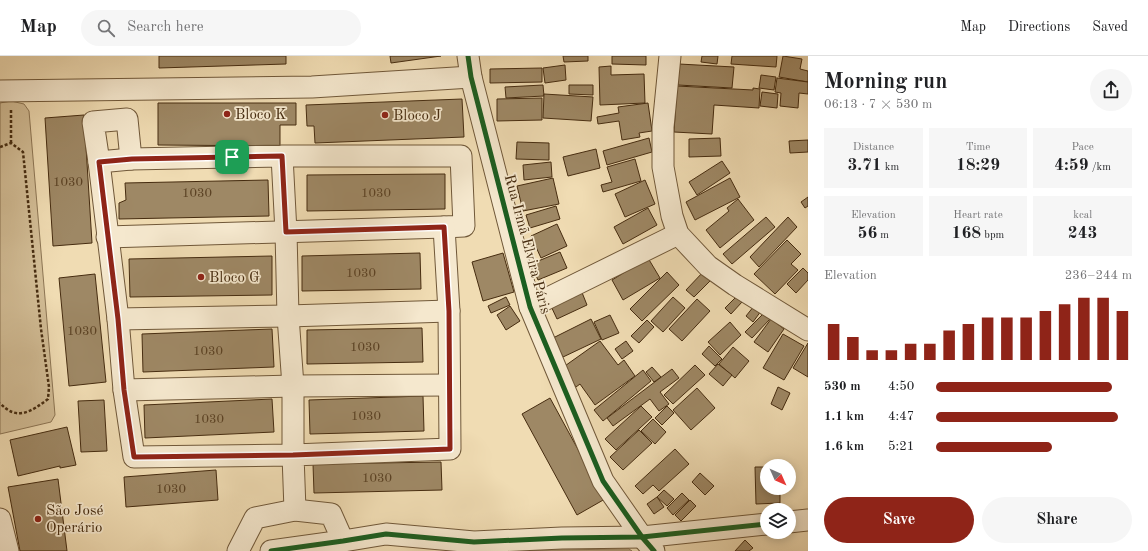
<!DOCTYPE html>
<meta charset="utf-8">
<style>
body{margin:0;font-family:"Old Standard TT",serif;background:#f6f6f6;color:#202124;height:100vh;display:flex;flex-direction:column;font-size:15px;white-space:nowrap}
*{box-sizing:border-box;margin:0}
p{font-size:13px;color:#757577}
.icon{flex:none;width:22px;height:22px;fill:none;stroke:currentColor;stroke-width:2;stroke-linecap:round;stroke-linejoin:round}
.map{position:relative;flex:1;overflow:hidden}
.details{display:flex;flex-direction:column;background:#fff;width:340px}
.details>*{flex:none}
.needle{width:26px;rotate:135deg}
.tools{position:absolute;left:760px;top:403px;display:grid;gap:8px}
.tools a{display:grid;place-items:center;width:36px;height:36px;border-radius:50%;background:#fff;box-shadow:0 2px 10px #0003;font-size:20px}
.pin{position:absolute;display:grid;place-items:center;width:34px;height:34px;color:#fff;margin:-17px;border-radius:8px;box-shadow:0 2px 6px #0006}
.round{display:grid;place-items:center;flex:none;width:42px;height:42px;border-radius:21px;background:#f6f6f6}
.headline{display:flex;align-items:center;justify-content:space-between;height:68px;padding:0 16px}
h1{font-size:22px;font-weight:800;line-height:30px}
.stats{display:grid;grid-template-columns:repeat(3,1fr);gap:6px;height:68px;padding:4px 16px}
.stats div{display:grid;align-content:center;border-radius:0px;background:#f6f6f6;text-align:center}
.stats b{font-size:17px;font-weight:800}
.stats small{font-size:11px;font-weight:400}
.stats p{font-size:11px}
.chart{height:112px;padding:8px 16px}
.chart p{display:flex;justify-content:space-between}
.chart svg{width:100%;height:72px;margin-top:4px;stroke:#8f2418;stroke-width:6}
.button{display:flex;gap:8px;margin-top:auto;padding:8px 16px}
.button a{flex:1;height:46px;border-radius:24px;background:#8f2418;color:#fff;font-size:16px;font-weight:800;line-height:46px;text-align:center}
.button a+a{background:#f6f6f6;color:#202124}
ul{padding:0 16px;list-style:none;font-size:13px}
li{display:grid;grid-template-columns:64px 48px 1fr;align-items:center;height:30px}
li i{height:10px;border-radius:5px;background:#8f2418}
header{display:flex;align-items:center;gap:24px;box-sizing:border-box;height:56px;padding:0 20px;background:#fff;border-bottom:1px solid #e0e0e0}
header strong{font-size:19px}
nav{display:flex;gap:22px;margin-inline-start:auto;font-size:14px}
.search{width:280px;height:36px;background:#f6f6f6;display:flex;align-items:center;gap:10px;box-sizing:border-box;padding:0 14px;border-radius:22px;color:#757577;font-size:15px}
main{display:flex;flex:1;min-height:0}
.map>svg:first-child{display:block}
</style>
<header>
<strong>Map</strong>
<div class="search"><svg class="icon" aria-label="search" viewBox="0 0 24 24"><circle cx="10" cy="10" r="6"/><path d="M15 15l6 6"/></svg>Search here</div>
<nav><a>Map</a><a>Directions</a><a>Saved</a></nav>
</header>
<main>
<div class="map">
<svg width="808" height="495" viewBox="0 0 808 495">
<rect width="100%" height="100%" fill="#f0dcb3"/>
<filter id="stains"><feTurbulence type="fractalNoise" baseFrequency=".005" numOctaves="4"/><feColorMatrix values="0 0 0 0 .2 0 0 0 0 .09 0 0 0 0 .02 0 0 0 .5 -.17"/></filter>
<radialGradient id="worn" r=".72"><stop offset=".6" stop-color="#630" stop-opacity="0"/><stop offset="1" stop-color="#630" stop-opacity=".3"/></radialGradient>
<g fill="#d3be97" stroke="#8c7554">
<polygon points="11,45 24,48 29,55 55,359 51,366 0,378 0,47"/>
<polygon points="629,493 632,495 469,495"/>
</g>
<g fill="#9e8865" stroke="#462c10">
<polygon points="159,0 286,0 286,8 159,12"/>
<polygon points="390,0 441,0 391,7"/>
<polygon points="563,0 588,0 588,5 564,6"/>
<polygon points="612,0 646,0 646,9 612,8"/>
<polygon points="702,0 718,0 717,8 701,6"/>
<polygon points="732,0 777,0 776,11 731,8"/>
<polygon points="783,0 802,3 800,13 808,15 808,26 779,21"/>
<polygon points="679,8 734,11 732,32 678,29"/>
<polygon points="565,9 566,24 545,27 543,12"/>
<polygon points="611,10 611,19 644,18 645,47 600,49 599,11"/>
<polygon points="542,12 542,26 490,27 490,13"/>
<polygon points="761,19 776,21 774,34 759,32"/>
<polygon points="777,22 808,26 808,38 799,37 798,52 780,50 781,37 775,36"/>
<polygon points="543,29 544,40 506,42 505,31"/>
<polygon points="569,29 593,29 593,39 569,38"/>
<polygon points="677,30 753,34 753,32 760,33 759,52 714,49 712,78 674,76"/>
<polygon points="762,36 778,38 777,52 760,50"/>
<polygon points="544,38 593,41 591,65 543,62"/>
<polygon points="542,42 542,64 497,65 497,43"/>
<polygon points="462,43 464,81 315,87 314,70 307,70 306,49"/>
<polygon points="158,47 296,47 296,69 280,69 280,90 158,89"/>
<polygon points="648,47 652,75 639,77 640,81 622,84 619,65 598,68 597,61 619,57 618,51"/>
<polygon points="84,59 92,187 53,190 45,62"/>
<polygon points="649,82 652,96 607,109 603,95"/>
<polygon points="720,82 721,100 689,101 689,83"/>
<polygon points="808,84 808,96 790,97 789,85"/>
<polygon points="517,86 549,87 549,104 516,103"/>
<polygon points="596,93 600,112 568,120 563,101"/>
<polygon points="635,103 641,125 603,136 601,129 612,126 607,111"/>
<polygon points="722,105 730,117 697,139 689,126"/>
<polygon points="551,106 552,121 524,124 523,109"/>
<polygon points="445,118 445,153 307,155 307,119"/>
<polygon points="553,122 559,148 523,155 517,130"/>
<polygon points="730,122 740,141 695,164 686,146"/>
<polygon points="268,124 269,160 119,163 119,147 126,144 125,127"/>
<polygon points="645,124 655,148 625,161 615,138"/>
<polygon points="808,141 808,150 805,152 801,146"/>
<polygon points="738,143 754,164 720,192 706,174 729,155 727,152"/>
<polygon points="556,150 560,163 530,172 526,159"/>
<polygon points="648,152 657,169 623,188 614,171"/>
<polygon points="766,161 775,171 732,208 723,198"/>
<polygon points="788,161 797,171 759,211 750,201"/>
<polygon points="557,168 567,190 541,202 531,180"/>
<polygon points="787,184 801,198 791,208 798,214 775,238 754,218"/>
<polygon points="560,196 567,212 538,224 531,208"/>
<polygon points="420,197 421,233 302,235 302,200"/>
<polygon points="503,197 514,236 483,245 472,206"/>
<polygon points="272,200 272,239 130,241 129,203"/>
<polygon points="648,202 660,222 623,244 612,224"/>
<polygon points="803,212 808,217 808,224 796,237 787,228"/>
<polygon points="704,215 712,223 694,241 686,234"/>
<polygon points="667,216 679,229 642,265 630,253"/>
<polygon points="95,218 106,326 69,330 59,222"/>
<polygon points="581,234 587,249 557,263 550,248"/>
<polygon points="506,241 510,249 491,257 488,250"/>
<polygon points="673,241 685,252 663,276 651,265"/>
<polygon points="736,241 742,246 731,258 725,252"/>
<polygon points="697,243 710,255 682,285 669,273"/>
<polygon points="510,250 520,265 506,274 497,259"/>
<polygon points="754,250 761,255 753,266 746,260"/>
<polygon points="764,257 770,263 752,282 745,276"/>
<polygon points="610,259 619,277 602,284 594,266"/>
<polygon points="591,263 601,283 563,301 553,282"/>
<polygon points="771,263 784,273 768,296 754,286"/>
<polygon points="647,264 654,271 639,287 631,280"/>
<polygon points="730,266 741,279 720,299 708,286"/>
<polygon points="422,272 423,306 307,308 307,274"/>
<polygon points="272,273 274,311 143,316 142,278"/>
<polygon points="783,278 804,290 784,324 763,312"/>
<polygon points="600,285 618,309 624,304 635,320 595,349 580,328 576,331 562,312"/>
<polygon points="626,285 633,295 622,303 615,293"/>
<polygon points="808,287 808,321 793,312"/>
<polygon points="709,290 722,303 715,310 702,298"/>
<polygon points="733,291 749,305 735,322 719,308"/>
<polygon points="718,308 732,319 723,330 709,318"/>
<polygon points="695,309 705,319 673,348 664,339"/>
<polygon points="652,311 661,321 654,326 646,316"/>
<polygon points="672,313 679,322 660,336 669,348 659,355 650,343 613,370 607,362"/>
<polygon points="643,314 651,325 603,365 594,354"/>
<polygon points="778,331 790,337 782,354 771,348"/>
<polygon points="697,332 715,352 691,374 673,354"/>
<polygon points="423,340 424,375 310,378 309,344"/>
<polygon points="550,342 605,443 577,459 522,358"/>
<polygon points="272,343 274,376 145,382 144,349"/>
<polygon points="104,344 107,395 81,396 78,345"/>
<polygon points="641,350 652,361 616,394 605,383"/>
<polygon points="667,350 674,357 662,369 655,362"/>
<polygon points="653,363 666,376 655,388 641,375"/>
<polygon points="67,371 76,409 60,412 60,410 18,420 10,384"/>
<polygon points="639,374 652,387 623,414 610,401"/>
<polygon points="675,393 689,408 659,435 653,429 643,438 635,430"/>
<polygon points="441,406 442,434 314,437 313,408"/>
<polygon points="755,411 767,411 767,432 780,432 780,447 756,448"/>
<polygon points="216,414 218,444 126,451 124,421"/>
<polygon points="700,417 714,430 705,439 692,426"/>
<polygon points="58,423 67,495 20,495 8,431"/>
<polygon points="664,434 674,443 667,450 657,441"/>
<polygon points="682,437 689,444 673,459 667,452"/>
<polygon points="657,441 664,451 654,458 647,448"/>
<polygon points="690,444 696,450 681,465 675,459"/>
<polygon points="745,484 753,492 749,495 735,495"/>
</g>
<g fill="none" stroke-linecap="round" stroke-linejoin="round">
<g stroke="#705839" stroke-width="23">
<g id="minor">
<polyline points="468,0 471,21 530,251 603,425 642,481 654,495"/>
<polyline points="670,0 663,71 663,111 672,160 678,178 708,210 735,229 808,274"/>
<polyline points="0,35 312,31 471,21"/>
<polyline points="282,100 286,176 288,260 293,330 293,399 134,401 124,334 118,263 99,106 131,103 282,100 461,100 464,170 444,171 449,255 450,393 293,399 295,454"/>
<polyline points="99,106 93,66 127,63 131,103"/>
<polyline points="107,181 444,171"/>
<polyline points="530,251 678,178"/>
<polyline points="118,263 288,260 449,255"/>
<polyline points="124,334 293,330 449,329"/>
<polyline points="0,463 8,495"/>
<polyline points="789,466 808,464"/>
<polyline points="238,495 255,462 295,454 331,458 343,485"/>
<polyline points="271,495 343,485 386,478 474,486 562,482 642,481 767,468"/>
</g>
</g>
<g stroke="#462c10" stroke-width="2.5" stroke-dasharray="3 2" stroke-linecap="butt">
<polyline points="11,87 11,53"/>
<path d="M 0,91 L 11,87 L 23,96 L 41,273 L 49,331 L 48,343 C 32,355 17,366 0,347"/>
</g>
<use href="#minor" stroke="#f5e8ce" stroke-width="21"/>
<g stroke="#f5e8ce" stroke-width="8">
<g id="cycleway">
<polyline points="468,0 471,21 530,251 603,425 642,481 654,495"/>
<polyline points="271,495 343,485 386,478 474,486 562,482 642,481 767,468"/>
</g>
</g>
<use href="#cycleway" stroke="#1b5e20" stroke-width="5"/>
</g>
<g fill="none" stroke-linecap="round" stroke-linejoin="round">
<g stroke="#fff" stroke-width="8">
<polygon id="route" points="282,100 286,176 444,171 449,255 450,393 293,399 134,401 124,334 118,263 99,106 132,103"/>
</g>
<use href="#route" stroke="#8f2418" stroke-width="5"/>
</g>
<g fill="#8f2418" stroke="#f5e8ce" stroke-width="1.5">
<circle cx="227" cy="58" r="4"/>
<circle cx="385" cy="59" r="4"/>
<circle cx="201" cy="221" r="4"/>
<circle cx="38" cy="463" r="4"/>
</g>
<g text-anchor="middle" stroke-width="3.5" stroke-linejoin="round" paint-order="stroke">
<g font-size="13" fill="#5c4325">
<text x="68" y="130">1030</text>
<text x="197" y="141">1030</text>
<text x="376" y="141">1030</text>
<text x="361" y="221">1030</text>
<text x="82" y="279">1030</text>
<text x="365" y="295">1030</text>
<text x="208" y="299">1030</text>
<text x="366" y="364">1030</text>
<text x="209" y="367">1030</text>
<text x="377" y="426">1030</text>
<text x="171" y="437">1030</text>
</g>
<g font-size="15" fill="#462c10" stroke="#f5e8ce" text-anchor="start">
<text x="235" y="63">Bloco K</text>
<text x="393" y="64">Bloco J</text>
<text x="209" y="226">Bloco G</text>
<text x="46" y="459">São José<tspan x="46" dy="17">Operário</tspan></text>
</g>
<g font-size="15" fill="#462c10" stroke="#f5e8ce">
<text transform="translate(528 188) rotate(75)" y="5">Rua Irmã Elvira Páris</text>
</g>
</g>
<rect width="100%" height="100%" filter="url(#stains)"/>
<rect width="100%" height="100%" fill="url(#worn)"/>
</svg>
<div class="tools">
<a><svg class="needle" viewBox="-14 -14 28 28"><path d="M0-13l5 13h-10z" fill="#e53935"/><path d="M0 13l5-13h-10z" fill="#757577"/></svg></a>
<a><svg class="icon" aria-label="layers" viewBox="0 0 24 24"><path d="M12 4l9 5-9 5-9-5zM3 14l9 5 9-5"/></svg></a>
</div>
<div class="pin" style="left:232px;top:101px;background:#1e9e55"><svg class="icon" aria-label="arrive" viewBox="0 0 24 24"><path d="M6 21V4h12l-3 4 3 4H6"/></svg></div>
</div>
<section class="details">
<div class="headline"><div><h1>Morning run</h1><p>06:13 · 7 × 530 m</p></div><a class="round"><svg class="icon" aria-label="share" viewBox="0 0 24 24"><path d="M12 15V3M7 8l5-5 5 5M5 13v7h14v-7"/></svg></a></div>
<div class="stats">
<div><p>Distance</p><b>3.71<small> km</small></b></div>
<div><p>Time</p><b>18:29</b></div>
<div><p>Pace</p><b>4:59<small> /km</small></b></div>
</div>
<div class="stats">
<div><p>Elevation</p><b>56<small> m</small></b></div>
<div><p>Heart rate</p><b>168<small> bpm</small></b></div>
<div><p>kcal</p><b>243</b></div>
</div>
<div class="chart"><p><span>Elevation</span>236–244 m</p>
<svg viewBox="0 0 160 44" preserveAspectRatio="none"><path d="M5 44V22M15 44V30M25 44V38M35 44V38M45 44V34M55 44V34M65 44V26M75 44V22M85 44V18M95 44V18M105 44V18M115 44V14M125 44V10M135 44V6M145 44V6M155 44V14"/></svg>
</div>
<ul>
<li><b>530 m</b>4:50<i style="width:90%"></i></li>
<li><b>1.1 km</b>4:47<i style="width:93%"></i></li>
<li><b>1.6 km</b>5:21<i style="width:59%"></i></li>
</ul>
<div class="button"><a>Save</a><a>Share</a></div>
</section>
</main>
